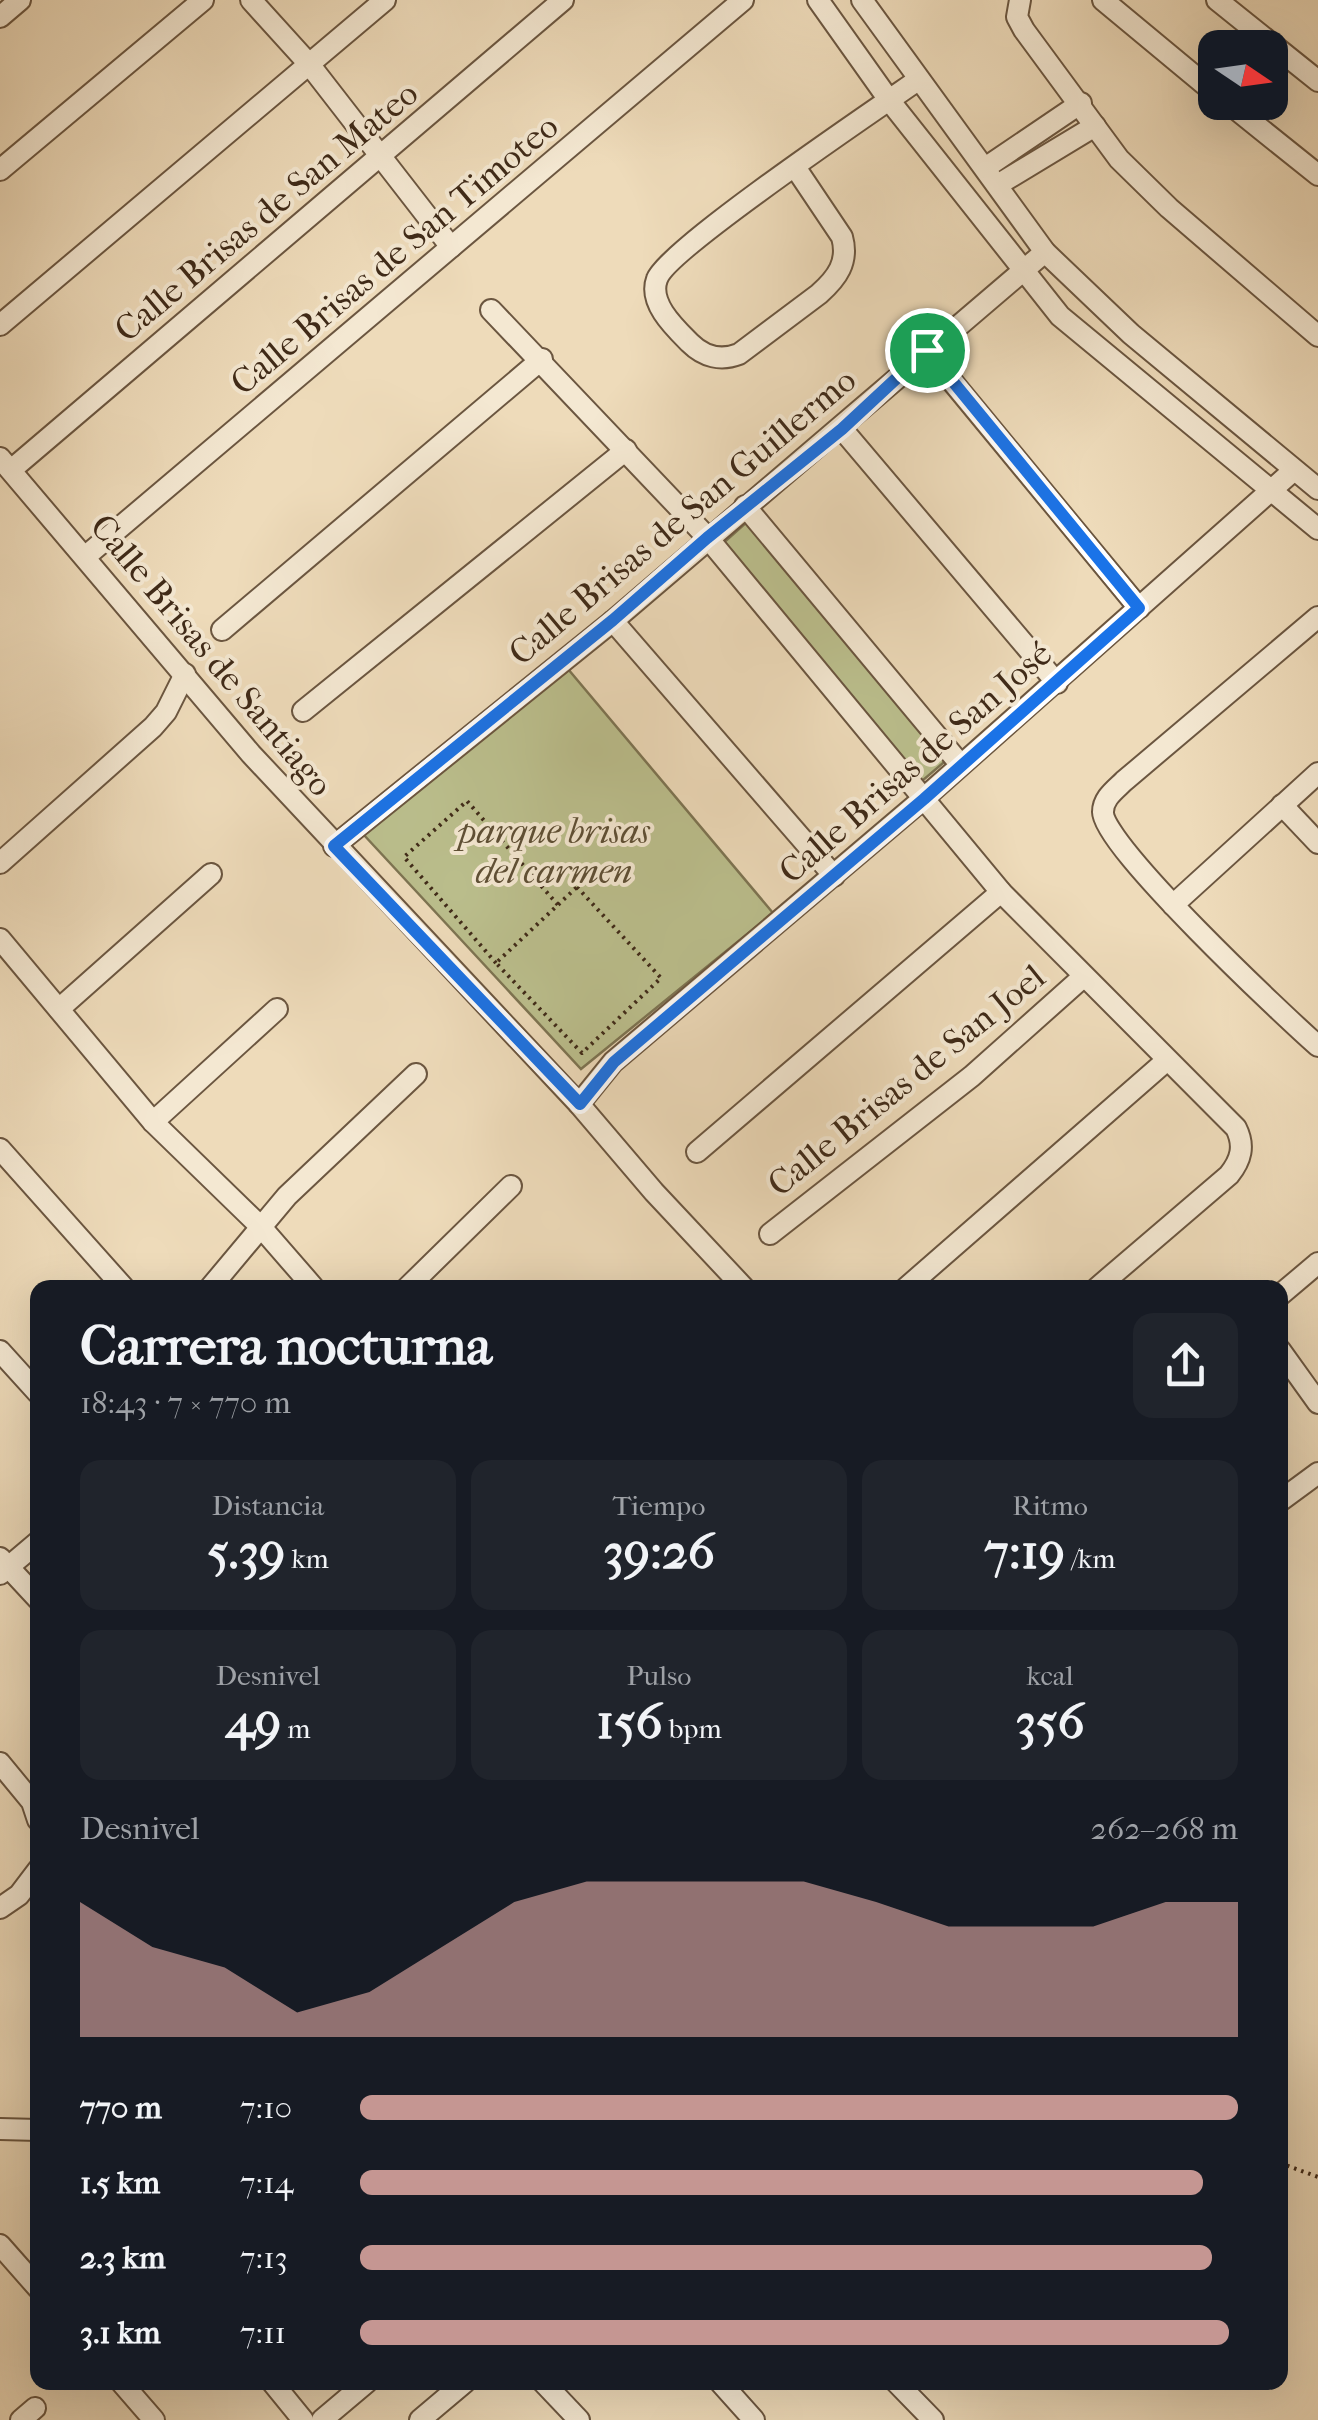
<!DOCTYPE html>
<html lang="es">
<meta charset="utf-8">
<style>
body{margin:0;font-family:"IM FELL French Canon",serif;background:#20242c;color:#f1f3f6;height:100vh;display:flex;flex-direction:column;font-size:38px;white-space:nowrap}
*{box-sizing:border-box;margin:0}
p{font-size:32px;color:#9ea1a6}
.icon{flex:none;width:55px;height:55px;fill:none;stroke:currentColor;stroke-width:2;stroke-linecap:round;stroke-linejoin:round}
.map{position:relative;flex:1;overflow:hidden}
.drawer{position:absolute;left:30px;top:1280px;width:1258px;height:1110px;display:flex;flex-direction:column;background:#171b24;border-radius:20px;box-shadow:0 10px 40px #0002}
.drawer>*{flex:none}
.needle{width:65px;rotate:103deg}
.fabs{position:absolute;left:1198px;top:30px;display:grid;gap:20px}
.fabs a{display:grid;place-items:center;width:90px;height:90px;border-radius:20px;background:#171b24;box-shadow:0 10px 40px #0002;font-size:50px}
.pin{position:absolute;display:grid;place-items:center;width:85px;height:85px;color:#fff;margin:-42px;border:5px solid #fff;border-radius:50%;box-shadow:0 2px 10px #0007}
.round{display:grid;place-items:center;flex:none;width:105px;height:105px;border-radius:20px;background:#20242c}
.head{display:flex;align-items:center;justify-content:space-between;height:170px;padding:0 50px}
h1{font-size:55px;font-weight:700;line-height:75px}
.figures{display:grid;grid-template-columns:repeat(3,1fr);gap:15px;height:170px;padding:10px 50px}
.figures div{display:grid;align-content:center;border-radius:20px;background:#20242c;text-align:center}
.figures b{font-size:50px;font-weight:700}
.figures small{font-size:28px;font-weight:400}
.figures p{font-size:28px}
.chart{height:280px;padding:20px 50px}
.chart p{display:flex;justify-content:space-between}
.chart svg{width:100%;height:180px;margin-top:10px;fill:#c59692;opacity:.7}
ul{padding:0 50px;list-style:none;font-size:32px}
li{display:grid;grid-template-columns:160px 120px 1fr;align-items:center;height:75px}
li i{height:25px;border-radius:12px;background:#c59692}
.map>svg:first-child{display:block}
</style>
<div class="map">
<svg width="1318" height="2420" viewBox="0 0 1318 2420">
<rect width="100%" height="100%" fill="#eedbba"/>
<filter id="stains"><feTurbulence type="fractalNoise" baseFrequency=".002" numOctaves="4"/><feColorMatrix values="0 0 0 0 .2 0 0 0 0 .09 0 0 0 0 .02 0 0 0 .5 -.17"/></filter>
<radialGradient id="worn" r=".72"><stop offset=".6" stop-color="#630" stop-opacity="0"/><stop offset="1" stop-color="#630" stop-opacity=".3"/></radialGradient>
<g fill="#bbbf8d" stroke="#7d7452" stroke-width="2.5">
<polygon points="748,521 950,757 922,781 721,545"/>
<polygon points="568,669 773,913 581,1069 363,834"/>
</g>
<g fill="none" stroke-linecap="round" stroke-linejoin="round">
<g stroke="#6b5640" stroke-width="24">
<g id="minor">
<polyline points="251,0 309,64 451,247"/>
<polyline points="818,0 889,100 1060,316 1318,529"/>
<polyline points="862,0 1045,252 1131,334 1318,489"/>
<polyline points="1020,0 1017,17 1024,30 1119,159 1169,208 1318,336"/>
<polyline points="1103,0 1215,93"/>
<polyline points="1217,0 1318,81"/>
<polyline points="0,17 20,0"/>
<polyline points="1227,102 1318,175"/>
<path d="M 795,167 L 842,237 C 849,262 837,278 819,294 L 739,354 C 721,361 704,357 690,343 C 675,328 648,303 657,279 C 667,250 879,107 918,80"/>
<polyline points="985,168 1081,103"/>
<polyline points="0,170 203,0"/>
<polyline points="999,184 1095,126"/>
<path d="M 491,310 L 707,537 L 1001,892 L 1236,1128 C 1245,1146 1241,1160 1229,1175 L 1097,1288"/>
<polyline points="0,325 385,0"/>
<polyline points="927,351 1139,608"/>
<polyline points="842,429 1057,683"/>
<polyline points="0,458 251,754 579,1104 654,1192 744,1288"/>
<polyline points="11,470 563,0"/>
<polyline points="745,506 960,764"/>
<polyline points="86,556 743,0"/>
<path d="M 1318,617 L 1124,781 C 1115,790 1103,798 1103,812 C 1102,845 1285,1017 1318,1046"/>
<polyline points="613,621 834,876"/>
<polyline points="222,630 542,359"/>
<polyline points="303,711 626,450"/>
<polyline points="1282,805 1318,843"/>
<polyline points="334,846 613,621 1045,252"/>
<polyline points="0,863 153,727 166,712 185,674"/>
<polyline points="1173,905 1318,773"/>
<polyline points="0,939 153,1122 261,1227 314,1288"/>
<polyline points="59,1009 211,874"/>
<polyline points="579,1104 613,1062 923,799 1294,470"/>
<polyline points="153,1122 277,1009"/>
<polyline points="0,1149 124,1288"/>
<polyline points="697,1152 1001,892"/>
<polyline points="770,1234 972,1076 1083,977"/>
<polyline points="210,1288 287,1196 416,1074"/>
<polyline points="407,1288 511,1186"/>
<polyline points="906,1288 1166,1061"/>
<polyline points="1280,1295 1318,1263"/>
<polyline points="1280,1350 1318,1403"/>
<polyline points="0,1351 38,1393"/>
<polyline points="1280,1501 1318,1473"/>
<polyline points="0,1558 38,1599"/>
<polyline points="0,1574 38,1542"/>
<polyline points="0,1763 32,1802 38,1820"/>
<polyline points="0,1908 19,1895 38,1870"/>
<polyline points="0,2129 38,2130"/>
<polyline points="0,2245 38,2288"/>
<polyline points="121,2382 154,2420"/>
<polyline points="272,2382 303,2420"/>
<polyline points="543,2382 579,2420"/>
<polyline points="720,2382 754,2420"/>
<polyline points="896,2382 933,2420"/>
<polyline points="21,2420 35,2408"/>
<polyline points="322,2420 367,2382"/>
<polyline points="420,2420 465,2382"/>
</g>
</g>
<g stroke="#3f2a18" stroke-width="4" stroke-dasharray="2.5 5" stroke-linecap="butt">
<polygon points="577,887 661,978 582,1053 496,963"/>
<polyline points="496,963 404,857 467,801 558,905"/>
<polyline points="1280,2163 1318,2177"/>
</g>
<use href="#minor" stroke="#f4e8d2" stroke-width="20"/>
</g>
<g fill="none" stroke-linecap="round" stroke-linejoin="round">
<g stroke="#fff" stroke-width="20">
<polygon id="route" points="927,350 1139,608 924,799 614,1062 580,1104 334,846 613,620 707,538 842,429"/>
</g>
<use href="#route" stroke="#1a73e8" stroke-width="12"/>
</g>
<g text-anchor="middle" stroke-width="8" stroke-linejoin="round" paint-order="stroke">
<g font-size="35" fill="#3f2a18" stroke="#f4e8d2">
<text transform="translate(266 211) rotate(-40)" y="12">Calle Brisas de San Mateo</text>
<text transform="translate(394 254) rotate(-40)" y="12">Calle Brisas de San Timoteo</text>
<text transform="translate(682 516) rotate(-40)" y="12">Calle Brisas de San Guillermo</text>
<text transform="translate(212 655) rotate(50)" y="12">Calle Brisas de Santiago</text>
<text transform="translate(915 762) rotate(-41)" y="12">Calle Brisas de San José</text>
<text transform="translate(906 1080) rotate(-39)" y="12">Calle Brisas de San Joel</text>
</g>
<g font-size="35" font-style="italic" fill="#5e4f35" stroke="#f4e8d2">
<text x="554" y="843">parque brisas<tspan x="554" dy="40">del carmen</tspan></text>
</g>
</g>
<rect width="100%" height="100%" filter="url(#stains)"/>
<rect width="100%" height="100%" fill="url(#worn)"/>
</svg>
<div class="fabs">
<a><svg class="needle" viewBox="-14 -14 28 28"><path d="M0-13l5 13h-10z" fill="#e53935"/><path d="M0 13l5-13h-10z" fill="#9ea1a6"/></svg></a>
</div>
<div class="pin" style="left:927px;top:350px;background:#1e9e55"><svg class="icon" aria-label="arrive" viewBox="0 0 24 24"><path d="M6 21V4h12l-3 4 3 4H6"/></svg></div>
<section class="drawer">
<div class="head"><div><h1>Carrera nocturna</h1><p>18:43 · 7 × 770 m</p></div><a class="round"><svg class="icon" aria-label="share" viewBox="0 0 24 24"><path d="M12 15V3M7 8l5-5 5 5M5 13v7h14v-7"/></svg></a></div>
<div class="figures">
<div><p>Distancia</p><b>5.39<small> km</small></b></div>
<div><p>Tiempo</p><b>39:26</b></div>
<div><p>Ritmo</p><b>7:19<small> /km</small></b></div>
</div>
<div class="figures">
<div><p>Desnivel</p><b>49<small> m</small></b></div>
<div><p>Pulso</p><b>156<small> bpm</small></b></div>
<div><p>kcal</p><b>356</b></div>
</div>
<div class="chart"><p><span>Desnivel</span>262–268 m</p>
<svg viewBox="0 0 160 44" preserveAspectRatio="none"><path d="M0 44V11L10 22L20 27L30 38L40 33L50 22L60 11L70 6L80 6L90 6L100 6L110 11L120 17L130 17L140 17L150 11L160 11V44z"/></svg>
</div>
<ul>
<li><b>770 m</b>7:10<i style="width:100%"></i></li>
<li><b>1.5 km</b>7:14<i style="width:96%"></i></li>
<li><b>2.3 km</b>7:13<i style="width:97%"></i></li>
<li><b>3.1 km</b>7:11<i style="width:99%"></i></li>
</ul>
</section>
</div>
